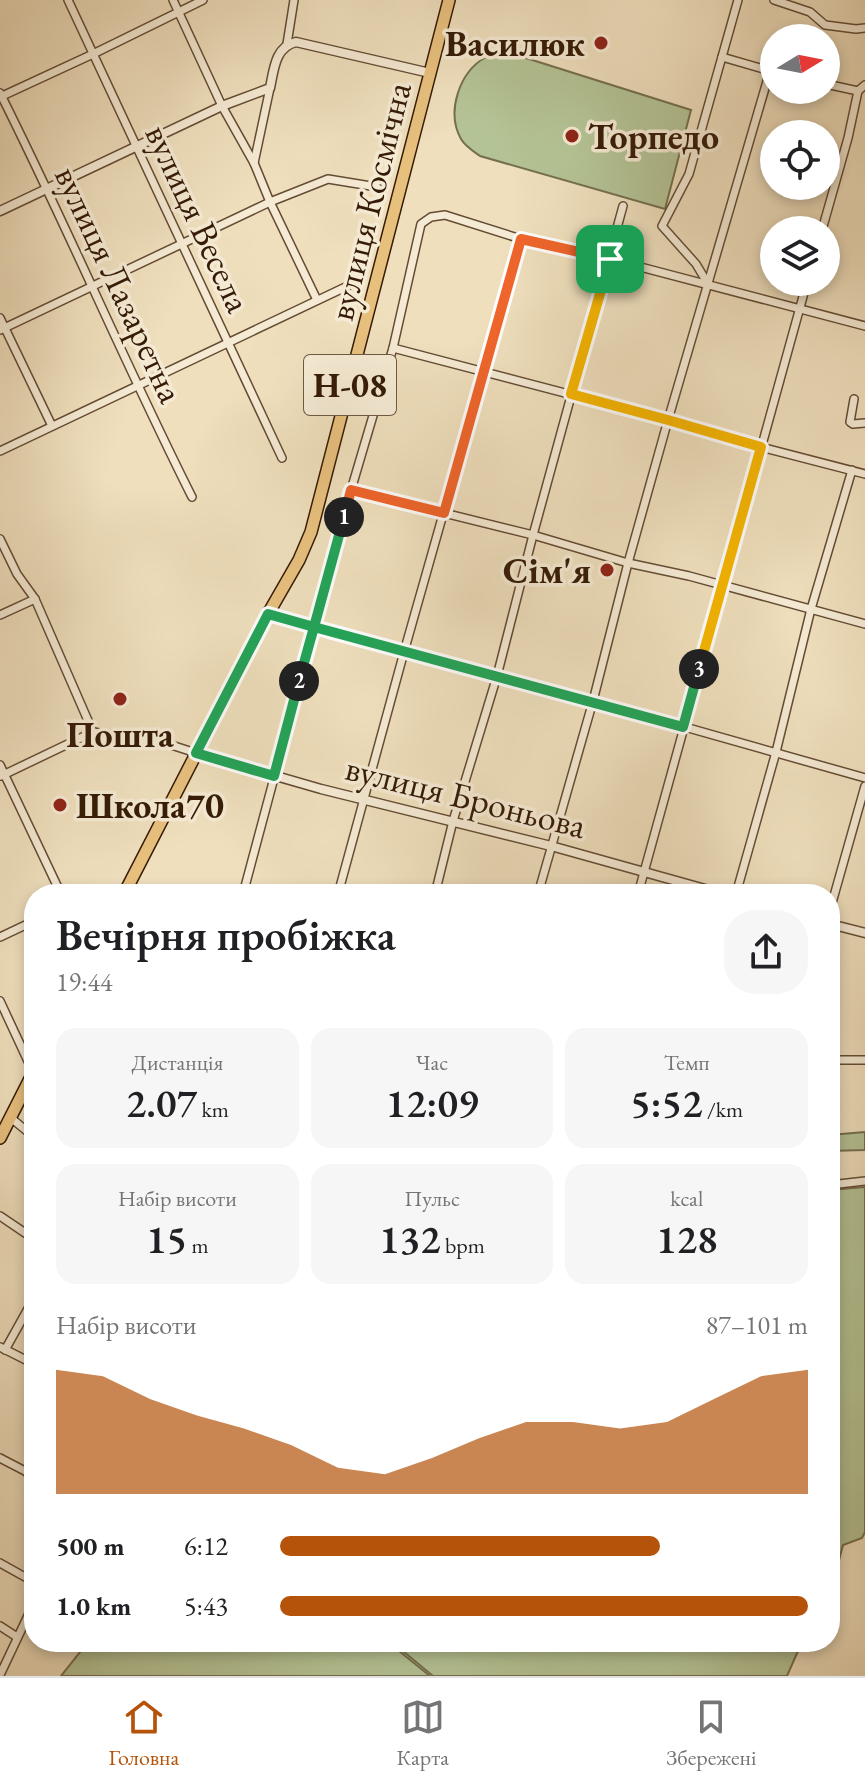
<!DOCTYPE html>
<html lang="uk">
<meta charset="utf-8">
<style>
body{margin:0;font-family:"EB Garamond",serif;background:#f6f6f6;color:#202124;height:100vh;display:flex;flex-direction:column;font-size:30px;white-space:nowrap}
*{box-sizing:border-box;margin:0}
p{font-size:26px;color:#757577}
.icon{flex:none;width:44px;height:44px;fill:none;stroke:currentColor;stroke-width:2;stroke-linecap:round;stroke-linejoin:round}
.map{position:relative;flex:1;overflow:hidden}
.details{position:absolute;left:24px;top:884px;width:816px;height:768px;display:flex;flex-direction:column;background:#fff;border-radius:32px;box-shadow:0 4px 12px #0003}
.details>*{flex:none}
.needle{width:52px;rotate:80deg}
.tools{position:absolute;left:760px;top:24px;display:grid;gap:16px}
.tools a{display:grid;place-items:center;width:80px;height:80px;border-radius:50%;background:#fff;box-shadow:0 4px 12px #0003;font-size:40px}
.pin{position:absolute;display:grid;place-items:center;width:68px;height:68px;color:#fff;margin:-34px;border-radius:16px;box-shadow:0 4px 12px #0006}
.km{position:absolute;width:40px;height:40px;margin:-20px;border-radius:50%;background:#222;color:#fff;font-size:22px;line-height:40px;text-align:center}
.round{display:grid;place-items:center;flex:none;width:84px;height:84px;border-radius:32px;background:#f6f6f6}
.headline{display:flex;align-items:center;justify-content:space-between;height:136px;padding:0 32px}
h1{font-size:44px;font-weight:600;line-height:60px}
.metrics{display:grid;grid-template-columns:repeat(3,1fr);gap:12px;height:136px;padding:8px 32px}
.metrics div{display:grid;align-content:center;border-radius:20px;background:#f6f6f6;text-align:center}
.metrics b{font-size:40px;font-weight:600}
.metrics small{font-size:22px;font-weight:400}
.metrics p{font-size:22px}
.chart{height:224px;padding:16px 32px}
.chart p{display:flex;justify-content:space-between}
.chart svg{width:100%;height:144px;margin-top:8px;fill:#b45309;opacity:.7}
ul{padding:0 32px;list-style:none;font-size:26px}
li{display:grid;grid-template-columns:128px 96px 1fr;align-items:center;height:60px}
li i{height:20px;border-radius:10px;background:#b45309}
.tab-bar{display:flex;justify-content:space-around;align-items:center;height:112px;border-top:2px solid #e0e0e0;background:#fff;font-size:22px;color:#757577}
.tab-bar a{display:grid;justify-items:center;gap:4px}
.tab-bar .selected{color:#b45309}
.map>svg:first-child{display:block}
</style>
<div class="map">
<svg width="865" height="1676" viewBox="0 0 865 1676">
<rect width="100%" height="100%" fill="#efdfbd"/>
<filter id="stains"><feTurbulence type="fractalNoise" baseFrequency=".0025" numOctaves="4"/><feColorMatrix values="0 0 0 0 .2 0 0 0 0 .09 0 0 0 0 .02 0 0 0 .5 -.17"/></filter>
<radialGradient id="worn" r=".72"><stop offset=".6" stop-color="#630" stop-opacity="0"/><stop offset="1" stop-color="#630" stop-opacity=".3"/></radialGradient>
<g fill="#b4c395" stroke="#746f4e" stroke-width="2">
<path d="M 510,53 L 691,110 L 665,209 L 480,156 C 473,151 465,146 461,139 C 446,112 459,72 486,57 C 493,53 502,54 510,53 Z"/>
<polygon points="865,1132 865,1150 830,1151 830,1135"/>
<polygon points="865,1187 865,1532 862,1538 843,1545 838,1564 830,1582 830,1190"/>
<polygon points="88,1642 388,1642 430,1676 61,1676"/>
<polygon points="392,1642 802,1642 787,1676 433,1676"/>
</g>
<g fill="none" stroke-linecap="round" stroke-linejoin="round">
<g stroke="#644c34" stroke-width="10">
<g id="minor">
<polyline points="68,0 282,458"/>
<polyline points="173,0 222,106 254,163 270,202 317,300"/>
<polyline points="774,0 810,12 825,25 856,29 865,28"/>
<polyline points="287,44 294,0"/>
<polyline points="722,57 774,72"/>
<polyline points="826,84 858,91 865,85"/>
<path d="M 0,93 C 67,226 125,364 192,497"/>
<polyline points="0,97 93,54 203,0"/>
<polyline points="254,163 270,88"/>
<polyline points="822,230 848,138 858,91"/>
<polyline points="708,284 696,264 662,226 689,174 738,0"/>
<polyline points="0,318 52,426"/>
<polyline points="0,330 270,202 328,179 377,187"/>
<polyline points="393,348 668,420 761,447 865,474"/>
<polyline points="854,399 850,422 853,424 865,423"/>
<polyline points="0,451 354,283"/>
<polyline points="351,490 533,535 628,563 689,576 865,624"/>
<polyline points="0,539 17,574 35,599 93,732 165,743 196,753"/>
<polyline points="268,614 593,701 865,778"/>
<polyline points="0,615 35,599"/>
<polyline points="0,765 61,894"/>
<polyline points="1,776 93,732"/>
<polyline points="128,886 145,894"/>
<polyline points="243,894 351,490 393,348 421,224 431,217 445,215 521,239 610,259 865,326"/>
<polyline points="338,894 404,652 521,239"/>
<polyline points="435,894 453,821 497,676 533,535 623,206"/>
<polyline points="538,894 593,701 628,563 668,420 770,71"/>
<polyline points="638,894 807,282"/>
<polyline points="736,894 776,752 811,609 852,470"/>
<polyline points="830,910 865,786"/>
<polyline points="0,937 34,921"/>
<polyline points="0,1001 33,1072"/>
<polyline points="830,1060 865,1060"/>
<polyline points="11,1118 34,1137"/>
<polyline points="830,1185 865,1181"/>
<polyline points="0,1216 34,1239"/>
<polyline points="0,1347 34,1364"/>
<polyline points="5,1350 34,1298"/>
<polyline points="0,1458 25,1471 34,1479"/>
<polyline points="0,1563 34,1582"/>
<polyline points="0,1626 17,1637"/>
<polyline points="0,1675 34,1603"/>
</g>
</g>
<g stroke="#644c34" stroke-width="11">
<g id="tertiary">
<path d="M 0,211 L 222,106 L 270,88 C 274,69 275,47 296,42 L 430,73"/>
<polyline points="196,753 321,789 551,846 723,894"/>
<polyline points="830,924 865,933"/>
</g>
</g>
<g stroke="#351b06" stroke-width="14">
<g id="primary">
<polyline points="124,894 268,614 299,560 311,532 449,0"/>
<polyline points="0,1138 34,1071"/>
</g>
</g>
<use href="#minor" stroke="#f5ead4" stroke-width="7"/>
<use href="#tertiary" stroke="#f5ead4" stroke-width="8"/>
<use href="#primary" stroke="#e8c07e" stroke-width="11"/>
</g>
<g fill="none" stroke-linecap="round" stroke-linejoin="round">
<g stroke="#fff" stroke-width="16">
<polyline id="split-1" points="344,517 351,490 444,513 521,239 610,259"/>
</g>
<g stroke="#fff" stroke-width="16">
<polyline id="split-2" points="299,681 274,776 196,753 268,614 314,627 344,517"/>
</g>
<g stroke="#fff" stroke-width="16">
<polyline id="split-3" points="299,681 314,627 683,727 699,669"/>
</g>
<g stroke="#fff" stroke-width="16">
<polyline id="split-4" points="610,259 571,394 668,420 761,447 699,669"/>
</g>
<use href="#split-1" stroke="#f0652b" stroke-width="10"/>
<use href="#split-2" stroke="#22a559" stroke-width="10"/>
<use href="#split-3" stroke="#22a559" stroke-width="10"/>
<use href="#split-4" stroke="#f5b400" stroke-width="10"/>
</g>
<g fill="#8f2418" stroke="#f5ead4" stroke-width="3">
<circle cx="601" cy="43" r="8"/>
<circle cx="572" cy="136" r="8"/>
<circle cx="607" cy="570" r="8"/>
<circle cx="120" cy="699" r="8"/>
<circle cx="60" cy="805" r="8"/>
</g>
<g text-anchor="middle" stroke-width="7" stroke-linejoin="round" paint-order="stroke">
<rect fill="#f5ead4" stroke="#6f5944" stroke-width="2" x="304" y="355" width="92" height="60" rx="6"/>
<g font-size="34" font-weight="bold" fill="#351b06">
<text x="350" y="397">Н-08</text>
</g>
<g font-size="36" font-weight="bold" fill="#351b06" stroke="#f5ead4" text-anchor="end">
<text x="585" y="56">Василюк</text>
<text x="588" y="149" text-anchor="start">Торпедо</text>
<text x="591" y="583">Сім'я</text>
<text x="120" y="747" text-anchor="middle">Пошта</text>
<text x="76" y="818" text-anchor="start">Школа70</text>
</g>
<g font-size="36" fill="#351b06" stroke="#f5ead4">
<text transform="translate(369 201) rotate(-76)" y="13">вулиця Космічна</text>
<text transform="translate(199 218) rotate(65)" y="13">вулиця Весела</text>
<text transform="translate(120 284) rotate(65)" y="13">вулиця Лазаретна</text>
<text transform="translate(466 796) rotate(14)" y="13">вулиця Броньова</text>
</g>
</g>
<rect width="100%" height="100%" filter="url(#stains)"/>
<rect width="100%" height="100%" fill="url(#worn)"/>
</svg>
<div class="tools">
<a><svg class="needle" viewBox="-14 -14 28 28"><path d="M0-13l5 13h-10z" fill="#e53935"/><path d="M0 13l5-13h-10z" fill="#757577"/></svg></a>
<a><svg class="icon" aria-label="locate" viewBox="0 0 24 24"><circle cx="12" cy="12" r="6"/><path d="M12 2v4M12 18v4M2 12h4M18 12h4"/></svg></a>
<a><svg class="icon" aria-label="layers" viewBox="0 0 24 24"><path d="M12 4l9 5-9 5-9-5zM3 14l9 5 9-5"/></svg></a>
</div>
<div class="pin" style="left:610px;top:259px;background:#1e9e55"><svg class="icon" aria-label="arrive" viewBox="0 0 24 24"><path d="M6 21V4h12l-3 4 3 4H6"/></svg></div>
<b class="km" style="left:344px;top:517px">1</b>
<b class="km" style="left:299px;top:681px">2</b>
<b class="km" style="left:699px;top:669px">3</b>
<section class="details">
<div class="headline"><div><h1>Вечірня пробіжка</h1><p>19:44</p></div><a class="round"><svg class="icon" aria-label="share" viewBox="0 0 24 24"><path d="M12 15V3M7 8l5-5 5 5M5 13v7h14v-7"/></svg></a></div>
<div class="metrics">
<div><p>Дистанція</p><b>2.07<small> km</small></b></div>
<div><p>Час</p><b>12:09</b></div>
<div><p>Темп</p><b>5:52<small> /km</small></b></div>
</div>
<div class="metrics">
<div><p>Набір висоти</p><b>15<small> m</small></b></div>
<div><p>Пульс</p><b>132<small> bpm</small></b></div>
<div><p>kcal</p><b>128</b></div>
</div>
<div class="chart"><p><span>Набір висоти</span>87–101 m</p>
<svg viewBox="0 0 160 44" preserveAspectRatio="none"><path d="M0 44V6L10 8L20 15L30 20L40 24L50 29L60 36L70 38L80 33L90 27L100 22L110 22L120 24L130 22L140 15L150 8L160 6V44z"/></svg>
</div>
<ul>
<li><b>500 m</b>6:12<i style="width:72%"></i></li>
<li><b>1.0 km</b>5:43<i style="width:100%"></i></li>
</ul>
</section>
</div>
<nav class="tab-bar">
<a class="selected"><svg class="icon" aria-label="home" viewBox="0 0 24 24"><path d="M3 11l9-7 9 7M6 9v11h12V9"/></svg>Головна</a>
<a><svg class="icon" aria-label="map" viewBox="0 0 24 24"><path d="M3 6l6-2 6 2 6-2v14l-6 2-6-2-6 2zM9 4v14M15 6v14"/></svg>Карта</a>
<a><svg class="icon" aria-label="saved" viewBox="0 0 24 24"><path d="M7 4h10v16l-5-4-5 4z"/></svg>Збережені</a>
</nav>
